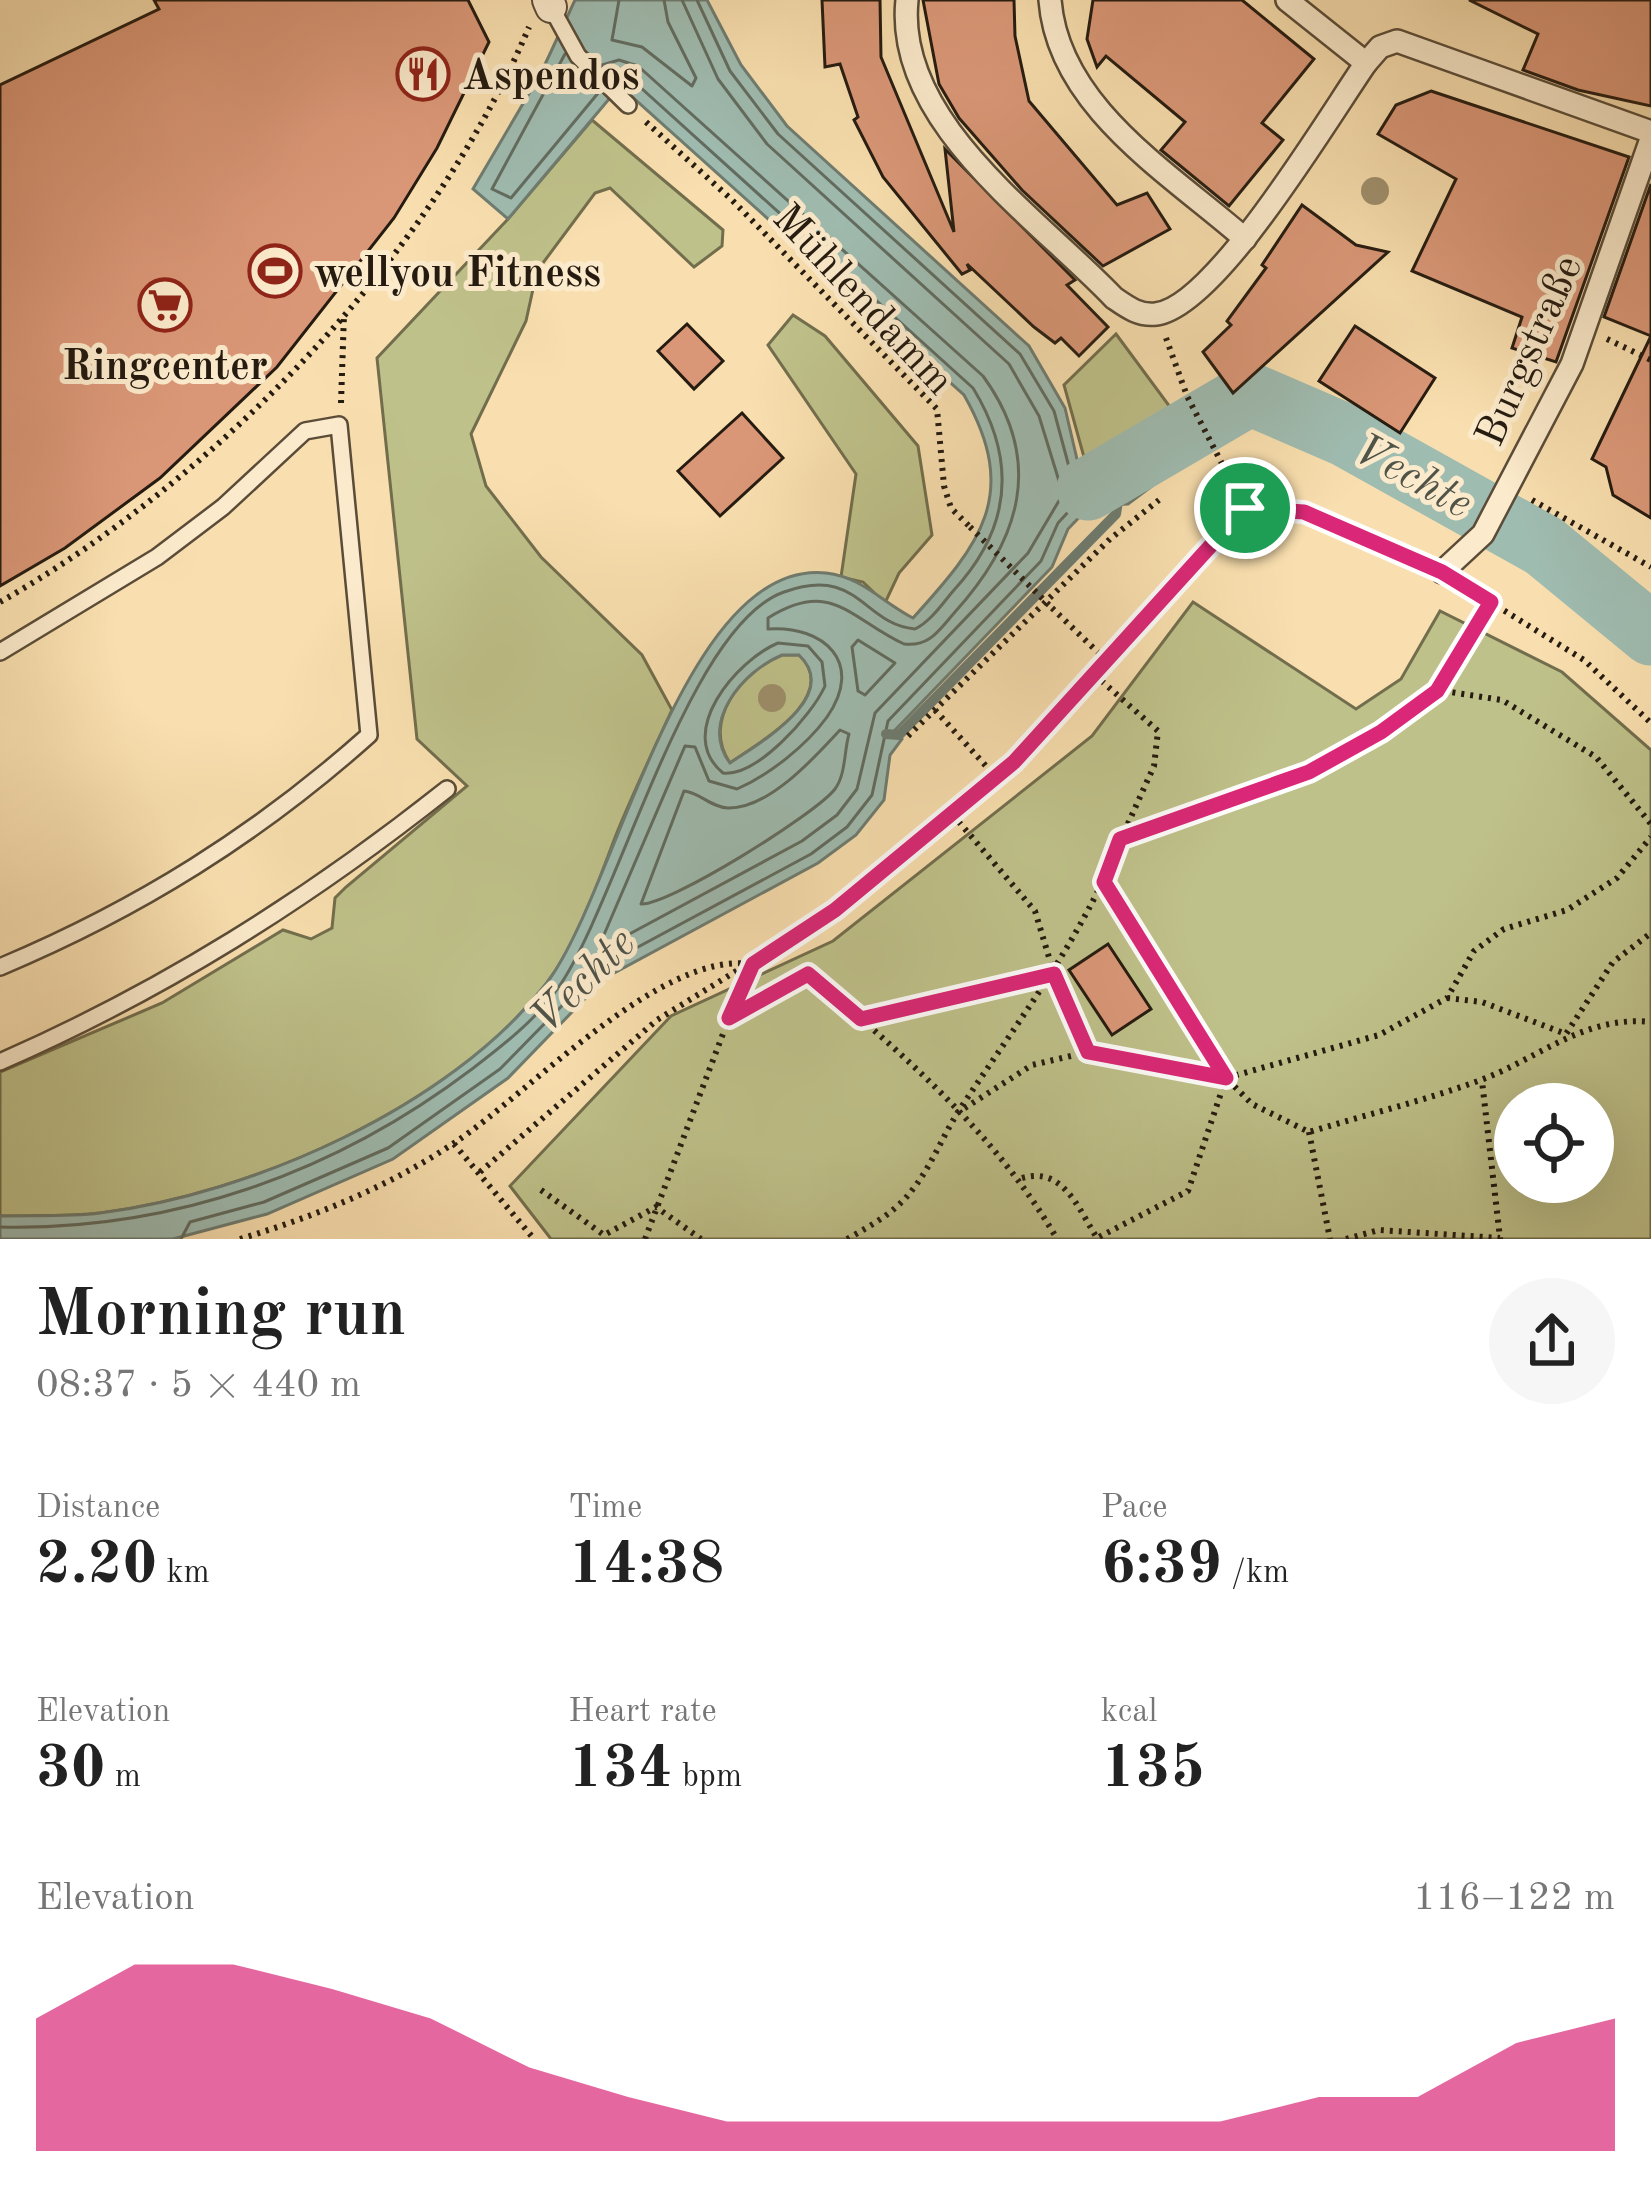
<!DOCTYPE html>
<meta charset="utf-8">
<style>
body{margin:0;font-family:"Old Standard TT",serif;background:#f6f6f6;color:#222;height:100vh;display:flex;flex-direction:column;font-size:45px;white-space:nowrap}
*{box-sizing:border-box;margin:0}
p{font-size:39px;color:#767676}
.icon{flex:none;width:66px;height:66px;fill:none;stroke:currentColor;stroke-width:2;stroke-linecap:round;stroke-linejoin:round}
.map{position:relative;height:1239px;overflow:hidden}
.panel{display:flex;flex-direction:column;background:#fff;flex:1}
.panel>*{flex:none}
.controls{position:absolute;left:1494px;top:1083px;display:grid;gap:24px}
.controls a{display:grid;place-items:center;width:120px;height:120px;border-radius:50%;background:#fff;box-shadow:0 12px 48px #0002;font-size:60px}
.pin{position:absolute;display:grid;place-items:center;width:102px;height:102px;color:#fff;margin:-51px;border:6px solid #fff;border-radius:50%;box-shadow:0 3px 12px #0007}
.round{display:grid;place-items:center;flex:none;width:126px;height:126px;border-radius:63px;background:#f6f6f6}
.headline{display:flex;align-items:center;justify-content:space-between;height:204px;padding:0 36px}
h1{font-size:66px;font-weight:800;line-height:90px}
.stats{display:grid;grid-template-columns:repeat(3,1fr);gap:18px;height:204px;padding:12px 36px}
.stats div{display:grid;align-content:center}
.stats b{font-size:60px;font-weight:800}
.stats small{font-size:33px;font-weight:400}
.stats p{font-size:33px}
.chart{height:336px;padding:24px 36px}
.chart p{display:flex;justify-content:space-between}
.chart svg{width:100%;height:216px;margin-top:12px;fill:#db2777;opacity:.7}
.map>svg:first-child{display:block}
</style>
<div class="map">
<svg width="1651" height="1239" viewBox="0 0 1651 1239">
<rect width="100%" height="100%" fill="#f9dfaf"/>
<filter id="stains"><feTurbulence type="fractalNoise" baseFrequency=".00167" numOctaves="4"/><feColorMatrix values="0 0 0 0 .2 0 0 0 0 .09 0 0 0 0 .02 0 0 0 .5 -.17"/></filter>
<radialGradient id="worn" r=".72"><stop offset=".6" stop-color="#630" stop-opacity="0"/><stop offset="1" stop-color="#630" stop-opacity=".3"/></radialGradient>
<g fill="#bfc18a" stroke="#726e4d" stroke-width="3" fill-rule="evenodd">
<path d="M 592,120 L 723,230 L 722,246 L 694,267 L 610,188 L 595,193 L 537,271 L 526,321 L 471,434 L 486,486 L 541,557 L 642,655 L 672,710 C 653,751 633,793 616,835 C 597,884 579,941 546,984 C 451,1107 251,1194 101,1213 C 68,1217 33,1215 0,1216 L 0,1072 L 162,1003 L 283,930 L 311,939 L 332,928 L 335,898 L 346,887 L 467,786 L 417,739 L 377,358 L 508,219 Z"/>
<polygon points="793,315 825,336 918,446 932,535 899,573 885,603 863,582 841,577 856,474 768,345"/>
<polygon points="1116,334 1176,415 1087,468 1064,385"/>
<path d="M 1193,602 L 1356,709 L 1401,679 L 1440,611 L 1562,672 L 1651,750 L 1651,1239 L 551,1239 L 510,1186 L 671,1016 L 833,941 L 1092,736 ZM 1515,1104 L 1593,1104 L 1593,1182 L 1515,1182 Z"/>
<path d="M 782,655 L 799,655 C 842,696 760,742 730,763 C 701,721 742,671 782,655 Z"/>
</g>
<path fill="#9fbcb1" stroke="#6e7c71" stroke-width="3" fill-rule="evenodd" d="M 575,0 L 707,0 L 741,65 L 787,126 L 1029,346 L 1065,408 L 1080,472 L 1149,430 L 1172,471 L 1128,504 L 1090,506 L 1068,529 L 1052,567 L 895,730 L 902,739 L 890,755 L 884,800 L 856,835 L 818,863 L 605,978 L 508,1078 L 393,1159 L 267,1214 L 173,1239 L 0,1239 L 0,1216 C 33,1215 68,1217 100,1213 C 252,1194 450,1107 546,984 C 615,896 683,557 826,573 C 862,577 882,602 913,618 C 980,544 1021,495 964,395 L 620,86 L 508,219 L 473,189 L 541,73 ZM 782,655 L 799,655 C 842,696 761,742 730,763 C 699,723 743,671 782,655 Z"/>
<g fill="none" stroke-linecap="round" stroke-linejoin="round">
<g stroke="#626c60" stroke-width="3">
<polyline points="619,0 612,40 642,47 692,86 696,78 668,22 664,0"/>
<polyline points="565,54 492,189 511,198 599,92"/>
<path d="M 602,65 L 619,60 L 638,66 L 983,376 C 1045,461 1020,540 955,612 C 939,630 930,647 904,644 C 850,619 832,578 768,618 L 768,629 C 824,625 865,663 827,717 C 806,746 769,775 737,789 L 709,781 L 695,747 L 685,746 L 603,937 L 609,945 L 802,841 L 837,815 L 857,789 L 875,713 L 1028,553 L 1063,494 L 1039,416 L 1009,364 L 767,144 L 718,79 L 682,0"/>
<polygon points="858,640 895,663 865,695 858,691 852,647"/>
<path d="M 778,643 L 808,646 L 822,662 L 825,686 C 812,715 757,777 723,773 C 674,733 737,660 778,643 Z"/>
<path d="M 840,730 L 849,734 C 844,751 846,774 835,789 C 816,814 668,906 641,904 L 684,791 C 699,792 710,807 728,808 C 769,809 815,757 840,730 Z"/>
<path d="M 0,1227 C 172,1231 335,1173 472,1069 C 502,1046 536,1020 558,988 C 618,903 687,626 784,592 C 859,565 862,624 915,629 C 931,621 942,604 954,590 C 1011,528 1017,460 973,388 L 630,78 L 613,76"/>
<polyline points="181,1239 190,1222 264,1202 388,1148 500,1069 599,968 811,854 847,827 872,795 888,721 1041,561 1058,523 1081,498 1106,489 1126,491 1155,469 1142,449 1087,483 1072,478 1054,411 1020,354 778,134 730,71 697,0"/>
</g>
<polyline stroke="#6e7c71" stroke-width="10" points="886,734 899,735 1116,514 1120,490"/>
<polyline stroke="#9fbcb1" stroke-width="63" points="1088,489 1250,394 1345,435 1544,546 1651,634"/>
</g>
<g fill="#da9777" stroke="#251b10" stroke-width="3">
<polygon points="154,0 468,0 489,42 437,148 394,218 277,367 160,478 65,548 0,586 0,85 159,9"/>
<polygon points="822,0 880,0 881,57 954,232 945,149 1075,280 1067,285 1108,327 1079,356 1061,338 1055,343 1034,327 967,264 970,270 962,274 883,177 854,120 858,117 840,64 825,67"/>
<polygon points="923,0 1014,0 1015,36 1029,101 1117,205 1147,193 1170,229 1103,266 1022,190 959,118 939,84"/>
<polygon points="1093,0 1242,0 1314,59 1262,123 1283,140 1229,206 1161,150 1185,122 1106,56 1097,67 1087,39"/>
<polygon points="1469,0 1651,0 1651,106 1578,90 1523,70 1538,34"/>
<polygon points="1431,91 1629,157 1556,362 1512,348 1522,317 1412,271 1456,179 1378,134 1396,105"/>
<polygon points="1651,184 1651,336 1604,317"/>
<polygon points="1302,205 1356,245 1388,252 1233,393 1203,352 1231,325 1227,321 1266,268 1262,265"/>
<polygon points="687,324 723,361 694,389 658,351"/>
<polygon points="1355,326 1435,378 1400,433 1319,381"/>
<polygon points="1651,336 1651,518 1613,495 1606,467 1592,459"/>
<polygon points="742,413 783,458 720,516 678,471"/>
<polygon points="1108,944 1151,1009 1112,1035 1069,970"/>
</g>
<g fill="none" stroke-linecap="round" stroke-linejoin="round">
<g stroke="#5a4c38" stroke-width="20">
<g id="service">
<polyline points="551,7 578,56 628,105"/>
<path d="M 0,652 L 157,557 L 223,507 L 305,431 L 339,425 L 369,735 C 257,835 138,909 0,967"/>
<path d="M 0,1062 C 164,990 307,900 447,789"/>
</g>
</g>
<g stroke="#5a4c38" stroke-width="26">
<g id="pedestrian">
<path d="M 907,0 C 894,122 1037,217 1114,298 C 1127,307 1139,316 1156,314 C 1216,307 1329,116 1366,63"/>
<path d="M 1050,0 C 1058,107 1170,173 1245,239"/>
<polyline points="1287,0 1366,63 1380,47 1397,41 1651,132"/>
<polyline points="1442,572 1483,534 1572,364 1651,139"/>
</g>
</g>
<g stroke="#5a4c38" stroke-width="34">
<polyline id="minor" points="548,0 551,7"/>
</g>
<g stroke="#251b10" stroke-width="6" stroke-dasharray="3 6" stroke-linecap="butt">
<polyline points="646,122 731,199 937,409 944,486 951,508 970,527"/>
<polyline points="1166,338 1187,396 1245,508"/>
<polyline points="1607,339 1651,360"/>
<polyline points="341,403 344,314"/>
<polyline points="1532,500 1651,567"/>
<polyline points="1466,587 1584,660 1651,723"/>
<path d="M 0,602 C 215,480 432,257 529,27"/>
<polyline points="1052,608 1107,661"/>
<polyline points="1095,675 1158,731 1154,766 1121,839 1309,773 1437,690 1502,700 1596,757 1651,824"/>
<polyline points="1437,690 1491,603"/>
<polyline points="935,710 996,777"/>
<polyline points="908,736 1110,539 1159,500"/>
<polyline points="953,815 1035,911 1054,974 1088,1052"/>
<path d="M 1104,882 L 1226,1078 L 1252,1104 L 1309,1132 C 1365,1115 1423,1101 1478,1081 C 1537,1060 1583,1015 1651,1022"/>
<polyline points="1447,998 1482,1002 1566,1034 1613,962 1651,933"/>
<polyline points="730,1016 752,968"/>
<polyline points="861,1019 1051,975"/>
<polyline points="957,1113 1032,1065 1088,1052 1226,1078 1379,1035 1447,998 1474,951 1504,929 1567,910 1617,878 1651,837"/>
<polyline points="1309,1132 1330,1239"/>
<polyline points="454,1144 534,1239"/>
<polyline points="480,1172 657,1020 835,910 953,815 1061,713 1203,549 1245,508 1304,511 1418,561"/>
<path d="M 1022,1178 C 1063,1166 1078,1208 1097,1238 L 1188,1191 L 1226,1078"/>
<polyline points="541,1190 604,1235 656,1207 701,1239"/>
<path d="M 240,1239 C 316,1216 391,1186 457,1141 C 530,1092 660,952 750,964"/>
<path d="M 645,1239 L 729,1018 L 808,974 C 900,1051 997,1135 1057,1239"/>
<path d="M 847,1239 C 872,1225 896,1212 913,1189 C 932,1165 943,1135 960,1109 C 1018,1021 1082,939 1121,839"/>
<polyline points="1346,1239 1379,1230 1500,1238 1482,1081"/>
</g>
<use href="#service" stroke="#fbeacb" stroke-width="15"/>
<use href="#pedestrian" stroke="#fbeacb" stroke-width="21"/>
<use href="#minor" stroke="#fbeacb" stroke-width="30"/>
<polyline stroke="#251b10" stroke-width="6" stroke-dasharray="3 6" stroke-linecap="butt" points="970,527 1052,608"/>
</g>
<g fill="#9e8f6c">
<circle cx="1375" cy="191" r="14"/>
<circle cx="772" cy="698" r="14"/>
</g>
<g fill="none" stroke-linecap="round" stroke-linejoin="round">
<g stroke="#fff" stroke-width="24">
<polygon id="route" points="1245,508 1304,512 1442,572 1491,602 1437,691 1381,732 1309,772 1120,839 1104,882 1226,1078 1088,1052 1054,974 861,1019 808,974 729,1018 753,964 835,910 1014,762"/>
</g>
<use href="#route" stroke="#db2777" stroke-width="15"/>
</g>
<defs>
<g id="restaurant-ring" transform="scale(2.7)"><circle r="9.5" fill="#fbeacb" stroke="#8f2418" stroke-width="1.5"/><path d="M-5-6h1v4h1v-4h1v4h1v-4h1v5L-1.5 .5V6h-2V.5L-5-1ZM5-6V6H3V1.5H1.5Q1.5-4 5-6Z" fill="#8f2418"/></g>
<g id="stadium-ring" transform="scale(2.7)"><circle r="9.5" fill="#fbeacb" stroke="#8f2418" stroke-width="1.5"/><path d="M0-5a6.5 5 0 1 0 0 10a6.5 5 0 1 0 0-10ZM-3.5-1.8h7v3.6h-7Z" fill="#8f2418"/></g>
<g id="supermarket-ring" transform="scale(2.7)"><circle r="9.5" fill="#fbeacb" stroke="#8f2418" stroke-width="1.5"/><path d="M-6-5.5h2.5l.6 2H6L4.5 2H-2.5L-4.4-4H-6ZM-1.5 3.2a1.3 1.3 0 1 0 .1 0ZM3 3.2a1.3 1.3 0 1 0 .1 0Z" fill="#8f2418"/></g>
</defs>
<g fill-rule="evenodd">
<use href="#restaurant-ring" x="423" y="74"/>
<use href="#stadium-ring" x="275" y="271"/>
<use href="#supermarket-ring" x="165" y="305"/>
</g>
<g text-anchor="middle" stroke-width="10" stroke-linejoin="round" paint-order="stroke">
<g font-size="42" font-weight="bold" fill="#251b10" stroke="#fbeacb" text-anchor="start">
<text x="462" y="89">Aspendos</text>
<text x="314" y="286">wellyou Fitness</text>
<text x="165" y="379" text-anchor="middle">Ringcenter</text>
</g>
<g font-size="42" fill="#251b10" stroke="#fbeacb">
<text transform="translate(865 298) rotate(47)" y="15">Mühlendamm</text>
<text transform="translate(1527 350) rotate(-66)" y="15">Burgstraße</text>
</g>
<g font-size="45" font-style="italic" fill="#505348" stroke="#fbeacb">
<text transform="translate(1414 474) rotate(29)" y="16">Vechte</text>
<text transform="translate(581 979) rotate(-45)" y="16">Vechte</text>
</g>
</g>
<rect width="100%" height="100%" filter="url(#stains)"/>
<rect width="100%" height="100%" fill="url(#worn)"/>
</svg>
<div class="controls">
<a><svg class="icon" aria-label="locate" viewBox="0 0 24 24"><circle cx="12" cy="12" r="6"/><path d="M12 2v4M12 18v4M2 12h4M18 12h4"/></svg></a>
</div>
<div class="pin" style="left:1245px;top:508px;background:#1e9e55"><svg class="icon" aria-label="arrive" viewBox="0 0 24 24"><path d="M6 21V4h12l-3 4 3 4H6"/></svg></div>
</div>
<section class="panel">
<div class="headline"><div><h1>Morning run</h1><p>08:37 · 5 × 440 m</p></div><a class="round"><svg class="icon" aria-label="share" viewBox="0 0 24 24"><path d="M12 15V3M7 8l5-5 5 5M5 13v7h14v-7"/></svg></a></div>
<div class="stats">
<div><p>Distance</p><b>2.20<small> km</small></b></div>
<div><p>Time</p><b>14:38</b></div>
<div><p>Pace</p><b>6:39<small> /km</small></b></div>
</div>
<div class="stats">
<div><p>Elevation</p><b>30<small> m</small></b></div>
<div><p>Heart rate</p><b>134<small> bpm</small></b></div>
<div><p>kcal</p><b>135</b></div>
</div>
<div class="chart"><p><span>Elevation</span>116–122 m</p>
<svg viewBox="0 0 160 44" preserveAspectRatio="none"><path d="M0 44V17L10 6L20 6L30 11L40 17L50 27L60 33L70 38L80 38L90 38L100 38L110 38L120 38L130 33L140 33L150 22L160 17V44z"/></svg>
</div>
</section>
